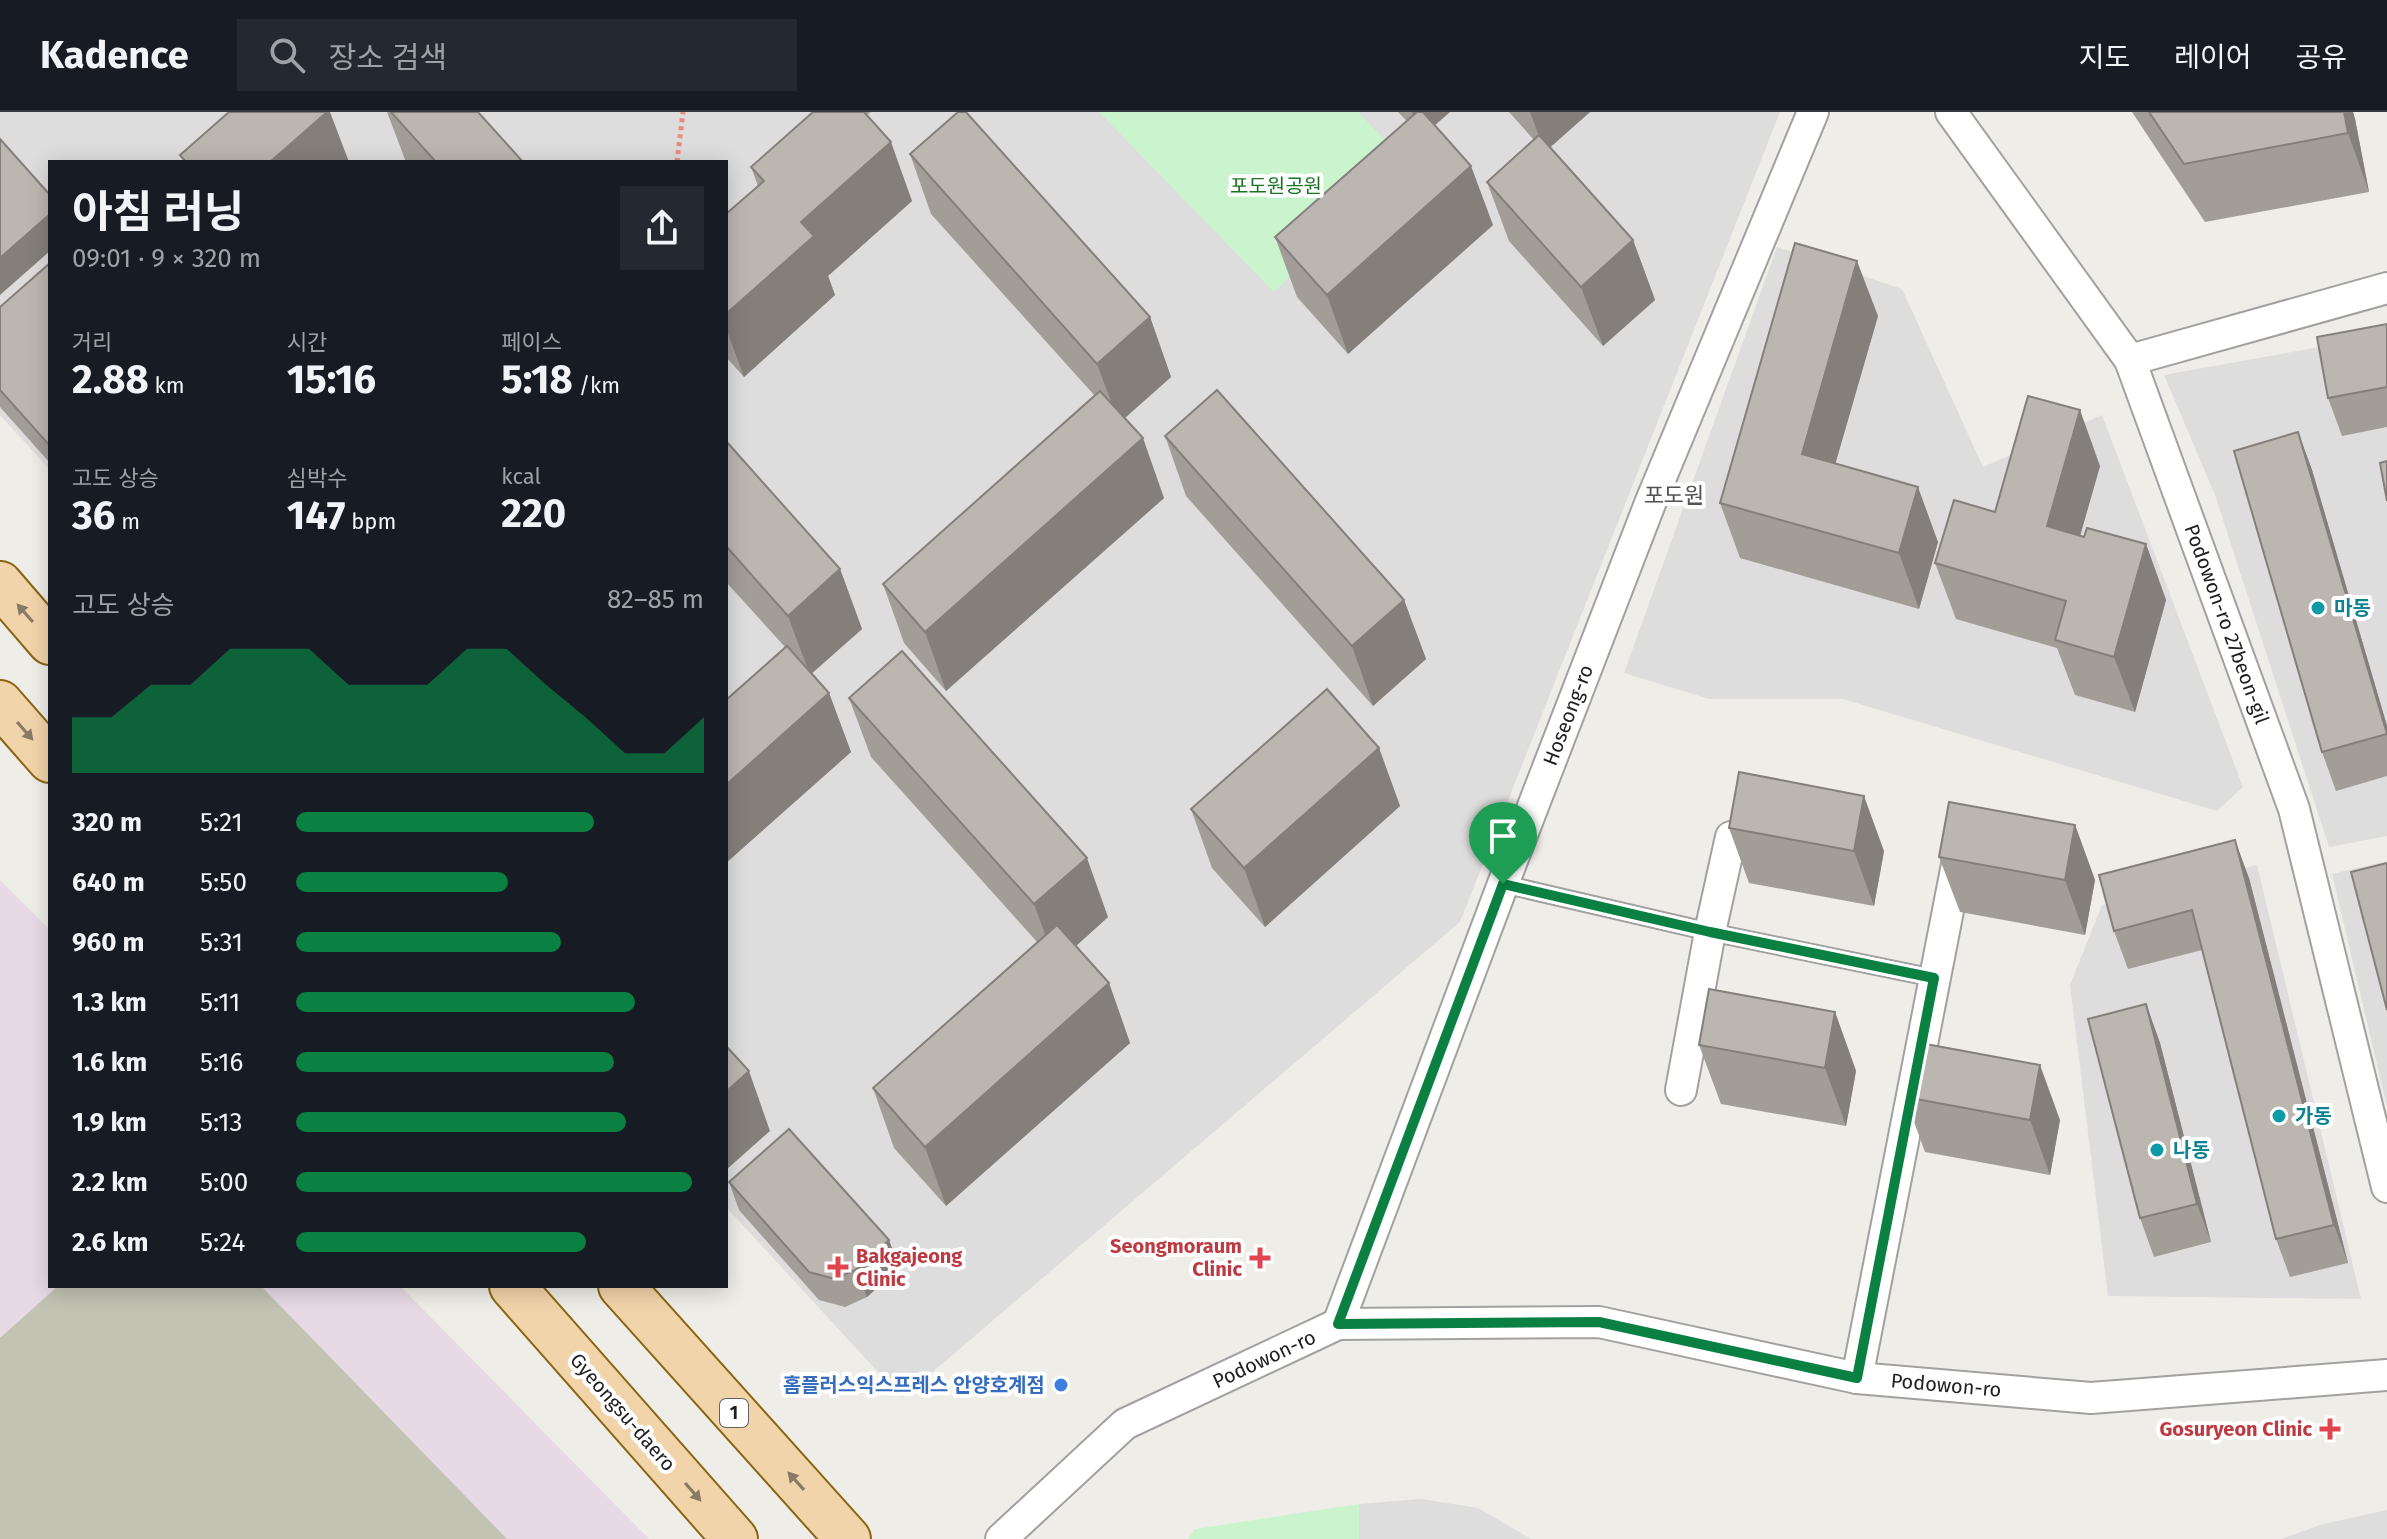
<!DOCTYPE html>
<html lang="ko">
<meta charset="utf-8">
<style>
body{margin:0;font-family:"Fira Sans","Noto Sans KR",sans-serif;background:#242831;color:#f1f3f6;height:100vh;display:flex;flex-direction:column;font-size:30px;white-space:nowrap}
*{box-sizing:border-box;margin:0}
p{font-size:26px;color:#9ea1a6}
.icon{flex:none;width:44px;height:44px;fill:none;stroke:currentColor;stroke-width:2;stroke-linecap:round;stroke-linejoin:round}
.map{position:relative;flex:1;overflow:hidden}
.side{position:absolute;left:48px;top:48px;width:680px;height:1128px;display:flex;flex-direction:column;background:#171b24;border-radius:0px;box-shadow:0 4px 20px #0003}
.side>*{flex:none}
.pin{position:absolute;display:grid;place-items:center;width:68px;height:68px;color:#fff;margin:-82px -34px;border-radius:50% 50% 50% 0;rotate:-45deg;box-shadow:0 0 8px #0007}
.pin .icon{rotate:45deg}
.round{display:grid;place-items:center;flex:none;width:84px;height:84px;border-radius:0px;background:#242831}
.head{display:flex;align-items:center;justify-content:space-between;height:136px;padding:0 24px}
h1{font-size:44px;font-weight:700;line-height:60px}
.figures{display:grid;grid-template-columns:repeat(3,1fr);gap:12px;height:136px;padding:8px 24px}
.figures div{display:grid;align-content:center}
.figures b{font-size:40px;font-weight:700}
.figures small{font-size:22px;font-weight:400}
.figures p{font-size:22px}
.chart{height:224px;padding:16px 24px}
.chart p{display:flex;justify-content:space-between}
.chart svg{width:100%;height:144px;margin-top:8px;fill:#0b8043;opacity:.7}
ul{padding:0 24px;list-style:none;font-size:26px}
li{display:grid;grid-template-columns:128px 96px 1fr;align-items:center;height:60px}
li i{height:20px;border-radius:10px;background:#0b8043}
header{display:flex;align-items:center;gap:48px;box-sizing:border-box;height:112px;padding:0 40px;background:#171b24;border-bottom:2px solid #363941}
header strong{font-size:38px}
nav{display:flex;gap:44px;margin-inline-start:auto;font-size:28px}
.search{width:560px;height:72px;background:#242831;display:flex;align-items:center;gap:20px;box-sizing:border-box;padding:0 28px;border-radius:0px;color:#9ea1a6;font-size:30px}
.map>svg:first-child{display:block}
</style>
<header>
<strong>Kadence</strong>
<div class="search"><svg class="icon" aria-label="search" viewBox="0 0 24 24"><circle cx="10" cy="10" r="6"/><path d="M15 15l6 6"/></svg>장소 검색</div>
<nav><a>지도</a><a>레이어</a><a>공유</a></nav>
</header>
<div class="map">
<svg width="2387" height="1427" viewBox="0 0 2387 1427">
<rect width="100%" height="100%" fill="#efede7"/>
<g fill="#dedddd">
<polygon points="0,0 1780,0 1460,810 902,1286 726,1095 726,50 50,50 50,358 0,303"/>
<polygon points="1777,135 1902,177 1983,355 2102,303 2243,675 2217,699 1843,587 1709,587 1624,561"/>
<polygon points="2387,223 2387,724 2329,735 2215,383 2164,263"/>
<polygon points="2387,749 2387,995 2332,762"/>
<polygon points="2257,753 2361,1187 2108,1184 2070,873 2102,793"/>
<polygon points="1421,1387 1478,1396 1531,1427 1359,1427 1359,1392"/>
<polygon points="2387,1398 2387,1427 2281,1427 2323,1412"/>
</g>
<polygon fill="#e7dae5" points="0,768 50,818 50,1174 400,1174 649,1427 0,1427"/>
<polygon fill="#c2c3b3" points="58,1174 261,1174 507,1427 0,1427 0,1226"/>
<g fill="#caf4ce">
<polygon points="1099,0 1358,0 1407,51 1274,180"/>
<polygon points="1359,1392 1359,1427 1188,1427 1195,1417"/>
</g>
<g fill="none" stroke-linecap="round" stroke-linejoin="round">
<g stroke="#a1a1a1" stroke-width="20">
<polyline id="service" points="1503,772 1710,820 1934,866"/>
</g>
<g stroke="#a1a1a1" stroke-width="34">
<g id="minor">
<polyline points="1951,0 2130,248 2294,697 2387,1075"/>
<polyline points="2130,248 2387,176"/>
<polyline points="1681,978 1710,820 1731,725"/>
<polyline points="1338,1212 1503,772 1651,389 1813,0"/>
<polyline points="1857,1266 1960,737"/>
<polyline points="1001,1427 1125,1312 1338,1212 1599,1210 1857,1266 2091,1286 2387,1263"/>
</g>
</g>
<g stroke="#8a6511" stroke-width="48">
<g id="primary">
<polyline points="0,472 50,530"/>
<polyline points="0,591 50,648"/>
<polyline points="512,1174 735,1427"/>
<polyline points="621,1174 848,1427"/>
</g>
</g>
<polyline stroke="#ea8b7d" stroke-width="5" stroke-dasharray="4 4" stroke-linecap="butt" points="677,50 683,0"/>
<use href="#service" stroke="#fff" stroke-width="16"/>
<use href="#minor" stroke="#fff" stroke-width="30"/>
<use href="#primary" stroke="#f2d4aa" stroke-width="44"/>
</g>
<g fill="#a29d97">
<polygon points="387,0 478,0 523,50 406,50"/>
<polygon points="813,0 871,0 867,3 912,89 828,164 835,183 744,265 726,245 726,102 758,74 751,55"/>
<polygon points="1398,0 1450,0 1435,13 1493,113 1348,242 1297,185 1275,125 1407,9"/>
<polygon points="1509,0 1590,0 1550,35 1633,128 1655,188 1603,234 1509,129 1487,70 1534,28"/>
<polygon points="2132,0 2353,0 2355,7 2369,80 2205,110"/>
<polygon points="910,42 1150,205 1171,265 1125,306 1164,386 946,579 904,531 883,472 1095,284 931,102"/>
<polygon points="50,151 50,351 0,295 0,195"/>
<polygon points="1878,204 1835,352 1938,430 1919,497 1740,446 1720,391"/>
<polygon points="2387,212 2387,315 2342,324 2328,286"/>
<polygon points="2298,320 2312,358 2387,614 2387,664 2336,679 2322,640"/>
<polygon points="1165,324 1404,488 1426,547 1373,594 1186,384"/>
<polygon points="726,329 840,457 862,517 812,561 829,581 851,640 726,751 726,588 785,535 726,470"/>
<polygon points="2100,354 2080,424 2146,432 2166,488 2135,600 2075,583 2057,536 1956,507 1935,451 1995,400"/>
<polygon points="849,586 1108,805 1076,834 1109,871 1130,931 946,1094 894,1036 873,976 1037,830 871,645"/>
<polygon points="1379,636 1400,694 1265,815 1212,756 1191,697"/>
<polygon points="2075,713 2095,768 2085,823 1960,800 1939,745"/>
<polygon points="1729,716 1884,739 1874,794 1749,771"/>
<polygon points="2249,766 2348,1151 2290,1165 2276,1127 2202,838 2128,857 2114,819"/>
<polygon points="2146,892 2160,931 2211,1130 2154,1145 2140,1106"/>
<polygon points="1835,900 1856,959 1846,1014 1721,992 1699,933"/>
<polygon points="1905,985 2060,1008 2050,1063 1925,1040"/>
<polygon points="729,1070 889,1128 899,1156 867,1185 845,1195 819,1188 739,1098"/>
</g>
<g fill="#847f7b">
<polygon points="327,0 330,0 349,50 270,50"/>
<polygon points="1412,0 1450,0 1421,25"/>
<polygon points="1530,0 1590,0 1545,40"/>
<polygon points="2344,0 2353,0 2355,7 2369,80 2348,21"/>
<polygon points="891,30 912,89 828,164 835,183 744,265 726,216 726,202 801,110"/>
<polygon points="1471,54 1493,113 1348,242 1327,183"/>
<polygon points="50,102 50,139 0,183 0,146"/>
<polygon points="1633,128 1655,188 1603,234 1581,175"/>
<polygon points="1857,149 1878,204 1822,398 1802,342"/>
<polygon points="1150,205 1171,265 1119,311 1097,252"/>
<polygon points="2080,298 2100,354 2067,469 2047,414"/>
<polygon points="2298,320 2312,358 2387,614 2387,623"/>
<polygon points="1143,326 1164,386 946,579 925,520"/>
<polygon points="1918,375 1938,430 1919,497 1899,441"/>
<polygon points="2146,432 2166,488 2135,600 2114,545"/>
<polygon points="840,457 862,517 810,563 788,504"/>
<polygon points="1404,488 1426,547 1373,594 1352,534"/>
<polygon points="829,581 851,640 726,751 726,673"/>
<polygon points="1379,636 1400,694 1265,815 1244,756"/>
<polygon points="1864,684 1884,739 1874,794 1854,739"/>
<polygon points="2075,713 2095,768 2085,823 2065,768"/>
<polygon points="2235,728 2249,766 2348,1151 2334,1113"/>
<polygon points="1087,746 1108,805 1056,852 1034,792"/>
<polygon points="1109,871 1130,931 946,1094 925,1035"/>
<polygon points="2146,892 2160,931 2211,1130 2197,1092"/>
<polygon points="1835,900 1856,959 1846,1014 1825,956"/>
<polygon points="2040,953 2060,1008 2050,1063 2030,1008"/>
<polygon points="749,959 770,1019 726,1058 726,980"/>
<polygon points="889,1128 899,1156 867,1185 857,1157"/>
</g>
<g fill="#bcb6b0" stroke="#847f7b" stroke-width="2">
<polygon points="229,0 327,0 270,50 186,50 180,43"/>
<polygon points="391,0 478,0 523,50 436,50"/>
<polygon points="813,0 864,0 891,30 801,110 814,124 726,202 726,102 764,69 751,55"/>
<polygon points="958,0 966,0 1150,205 1097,252 910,42"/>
<polygon points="1417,0 1423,0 1471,54 1327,183 1275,125"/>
<polygon points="2149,0 2344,0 2348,21 2184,52"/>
<polygon points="1539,23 1633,128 1581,175 1487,70"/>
<polygon points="0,27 50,83 50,102 0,146"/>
<polygon points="1795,131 1857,149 1802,342 1918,375 1899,441 1720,391"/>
<polygon points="50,151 50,334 0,278 0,195"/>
<polygon points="2387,212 2387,275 2328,286 2317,225"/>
<polygon points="1217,278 1404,488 1352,534 1165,324"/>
<polygon points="1100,279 1143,326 925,520 883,472"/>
<polygon points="2028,284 2080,298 2047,414 2084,425 2087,416 2146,432 2114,545 2055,528 2066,489 1935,451 1954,388 1995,400"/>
<polygon points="2298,320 2387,622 2322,640 2234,339"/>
<polygon points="726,329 840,457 788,504 726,434"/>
<polygon points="2387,349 2387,389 2380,351"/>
<polygon points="787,534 829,581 726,673 726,588"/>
<polygon points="902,539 1087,746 1034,792 849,586"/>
<polygon points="1327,577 1379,636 1244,756 1191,697"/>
<polygon points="1739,660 1864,684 1854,739 1729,716"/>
<polygon points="1949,690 2075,713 2065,768 1939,745"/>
<polygon points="2235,728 2334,1113 2276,1127 2192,798 2114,819 2099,763"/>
<polygon points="2387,751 2387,898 2351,760"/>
<polygon points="1057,813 1109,871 925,1035 873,976"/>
<polygon points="1709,877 1835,900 1825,956 1699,933"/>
<polygon points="2146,892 2197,1092 2140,1106 2088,907"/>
<polygon points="1915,930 2040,953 2030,1008 1905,985"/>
<polygon points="726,934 749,959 726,980"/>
<polygon points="789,1017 889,1128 857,1157 835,1167 809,1160 729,1070"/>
</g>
<defs><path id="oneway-solid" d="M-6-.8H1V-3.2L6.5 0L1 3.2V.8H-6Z" transform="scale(2)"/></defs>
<g fill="#897a65">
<use href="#oneway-solid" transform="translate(25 501) rotate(-131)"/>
<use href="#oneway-solid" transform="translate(25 619) rotate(49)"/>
<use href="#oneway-solid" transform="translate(796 1369) rotate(-132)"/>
<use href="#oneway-solid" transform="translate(693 1380) rotate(49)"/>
</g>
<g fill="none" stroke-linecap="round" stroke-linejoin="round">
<g stroke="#fff" stroke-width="16">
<polygon id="route" points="1503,772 1710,820 1934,866 1857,1266 1599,1210 1338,1212"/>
</g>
<use href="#route" stroke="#0b8043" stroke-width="10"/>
</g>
<g fill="#0f9aa8" stroke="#fff" stroke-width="3">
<circle cx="2318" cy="496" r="8"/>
<circle cx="2279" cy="1004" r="8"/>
<circle cx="2157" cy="1038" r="8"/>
</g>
<g fill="#e0444e" stroke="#fff" stroke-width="3">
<path d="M1256 1134h8v8h8v8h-8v8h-8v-8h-8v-8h8z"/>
<path d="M834 1143h8v8h8v8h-8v8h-8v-8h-8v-8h8z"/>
<path d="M2326 1305h8v8h8v8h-8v8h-8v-8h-8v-8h8z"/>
</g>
<circle fill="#3f7fe0" stroke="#fff" stroke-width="3" cx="1061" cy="1273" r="8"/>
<g text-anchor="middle" stroke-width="8" stroke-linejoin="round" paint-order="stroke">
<rect fill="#fff" stroke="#636363" stroke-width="2" x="720" y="1287" width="28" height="28" rx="6"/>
<g font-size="18" font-weight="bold" fill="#202020">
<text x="734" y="1307">1</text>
</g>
<g font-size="20" fill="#187322" stroke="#fff">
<text x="1276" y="81">포도원공원</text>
</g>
<g font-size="20" font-weight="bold" fill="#0d838f" stroke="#fff" text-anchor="start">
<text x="2334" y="503">마동</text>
<text x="2295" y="1011">가동</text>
<text x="2173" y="1045">나동</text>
</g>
<g font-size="20" fill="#202020" stroke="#fff">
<text transform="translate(2227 512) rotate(70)" y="7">Podowon-ro 27beon-gil</text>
<text transform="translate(1568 603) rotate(-69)" y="7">Hoseong-ro</text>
<text transform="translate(1264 1247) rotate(-25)" y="7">Podowon-ro</text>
<text transform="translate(1946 1273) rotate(5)" y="7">Podowon-ro</text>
<text transform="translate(623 1300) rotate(49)" y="7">Gyeongsu-daero</text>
</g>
<g font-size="20" font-weight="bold" fill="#be3a42" stroke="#fff" text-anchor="end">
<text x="1242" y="1141">Seongmoraum<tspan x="1242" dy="23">Clinic</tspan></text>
<text x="856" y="1151" text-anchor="start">Bakgajeong<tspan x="856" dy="23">Clinic</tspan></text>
<text x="2312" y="1324">Gosuryeon Clinic</text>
</g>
<g font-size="20" font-weight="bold" fill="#366cbe" stroke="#fff" text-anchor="end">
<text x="1045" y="1280">홈플러스익스프레스 안양호계점</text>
</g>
<g font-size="22" fill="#535353" stroke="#fff">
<text x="1674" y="391">포도원</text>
</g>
</g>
</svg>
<div class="pin" style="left:1503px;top:772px;background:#1e9e55"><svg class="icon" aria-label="arrive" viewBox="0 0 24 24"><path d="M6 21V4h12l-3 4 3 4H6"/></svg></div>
<section class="side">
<div class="head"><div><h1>아침 러닝</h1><p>09:01 · 9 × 320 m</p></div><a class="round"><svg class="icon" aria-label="share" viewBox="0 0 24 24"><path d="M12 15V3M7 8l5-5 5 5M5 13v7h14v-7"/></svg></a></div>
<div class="figures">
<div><p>거리</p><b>2.88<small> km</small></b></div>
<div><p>시간</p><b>15:16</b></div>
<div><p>페이스</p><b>5:18<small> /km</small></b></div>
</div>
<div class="figures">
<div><p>고도 상승</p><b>36<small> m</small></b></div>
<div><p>심박수</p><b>147<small> bpm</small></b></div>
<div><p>kcal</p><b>220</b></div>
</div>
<div class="chart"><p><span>고도 상승</span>82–85 m</p>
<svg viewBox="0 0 160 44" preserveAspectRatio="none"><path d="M0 44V27L10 27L20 17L30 17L40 6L50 6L60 6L70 17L80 17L90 17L100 6L110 6L120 17L130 27L140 38L150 38L160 27V44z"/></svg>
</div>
<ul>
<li><b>320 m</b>5:21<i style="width:73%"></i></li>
<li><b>640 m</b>5:50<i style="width:52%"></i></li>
<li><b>960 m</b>5:31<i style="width:65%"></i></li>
<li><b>1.3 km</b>5:11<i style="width:83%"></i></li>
<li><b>1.6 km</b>5:16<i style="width:78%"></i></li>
<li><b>1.9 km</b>5:13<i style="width:81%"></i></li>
<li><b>2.2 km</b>5:00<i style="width:97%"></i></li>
<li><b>2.6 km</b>5:24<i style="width:71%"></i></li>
</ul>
</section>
</div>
